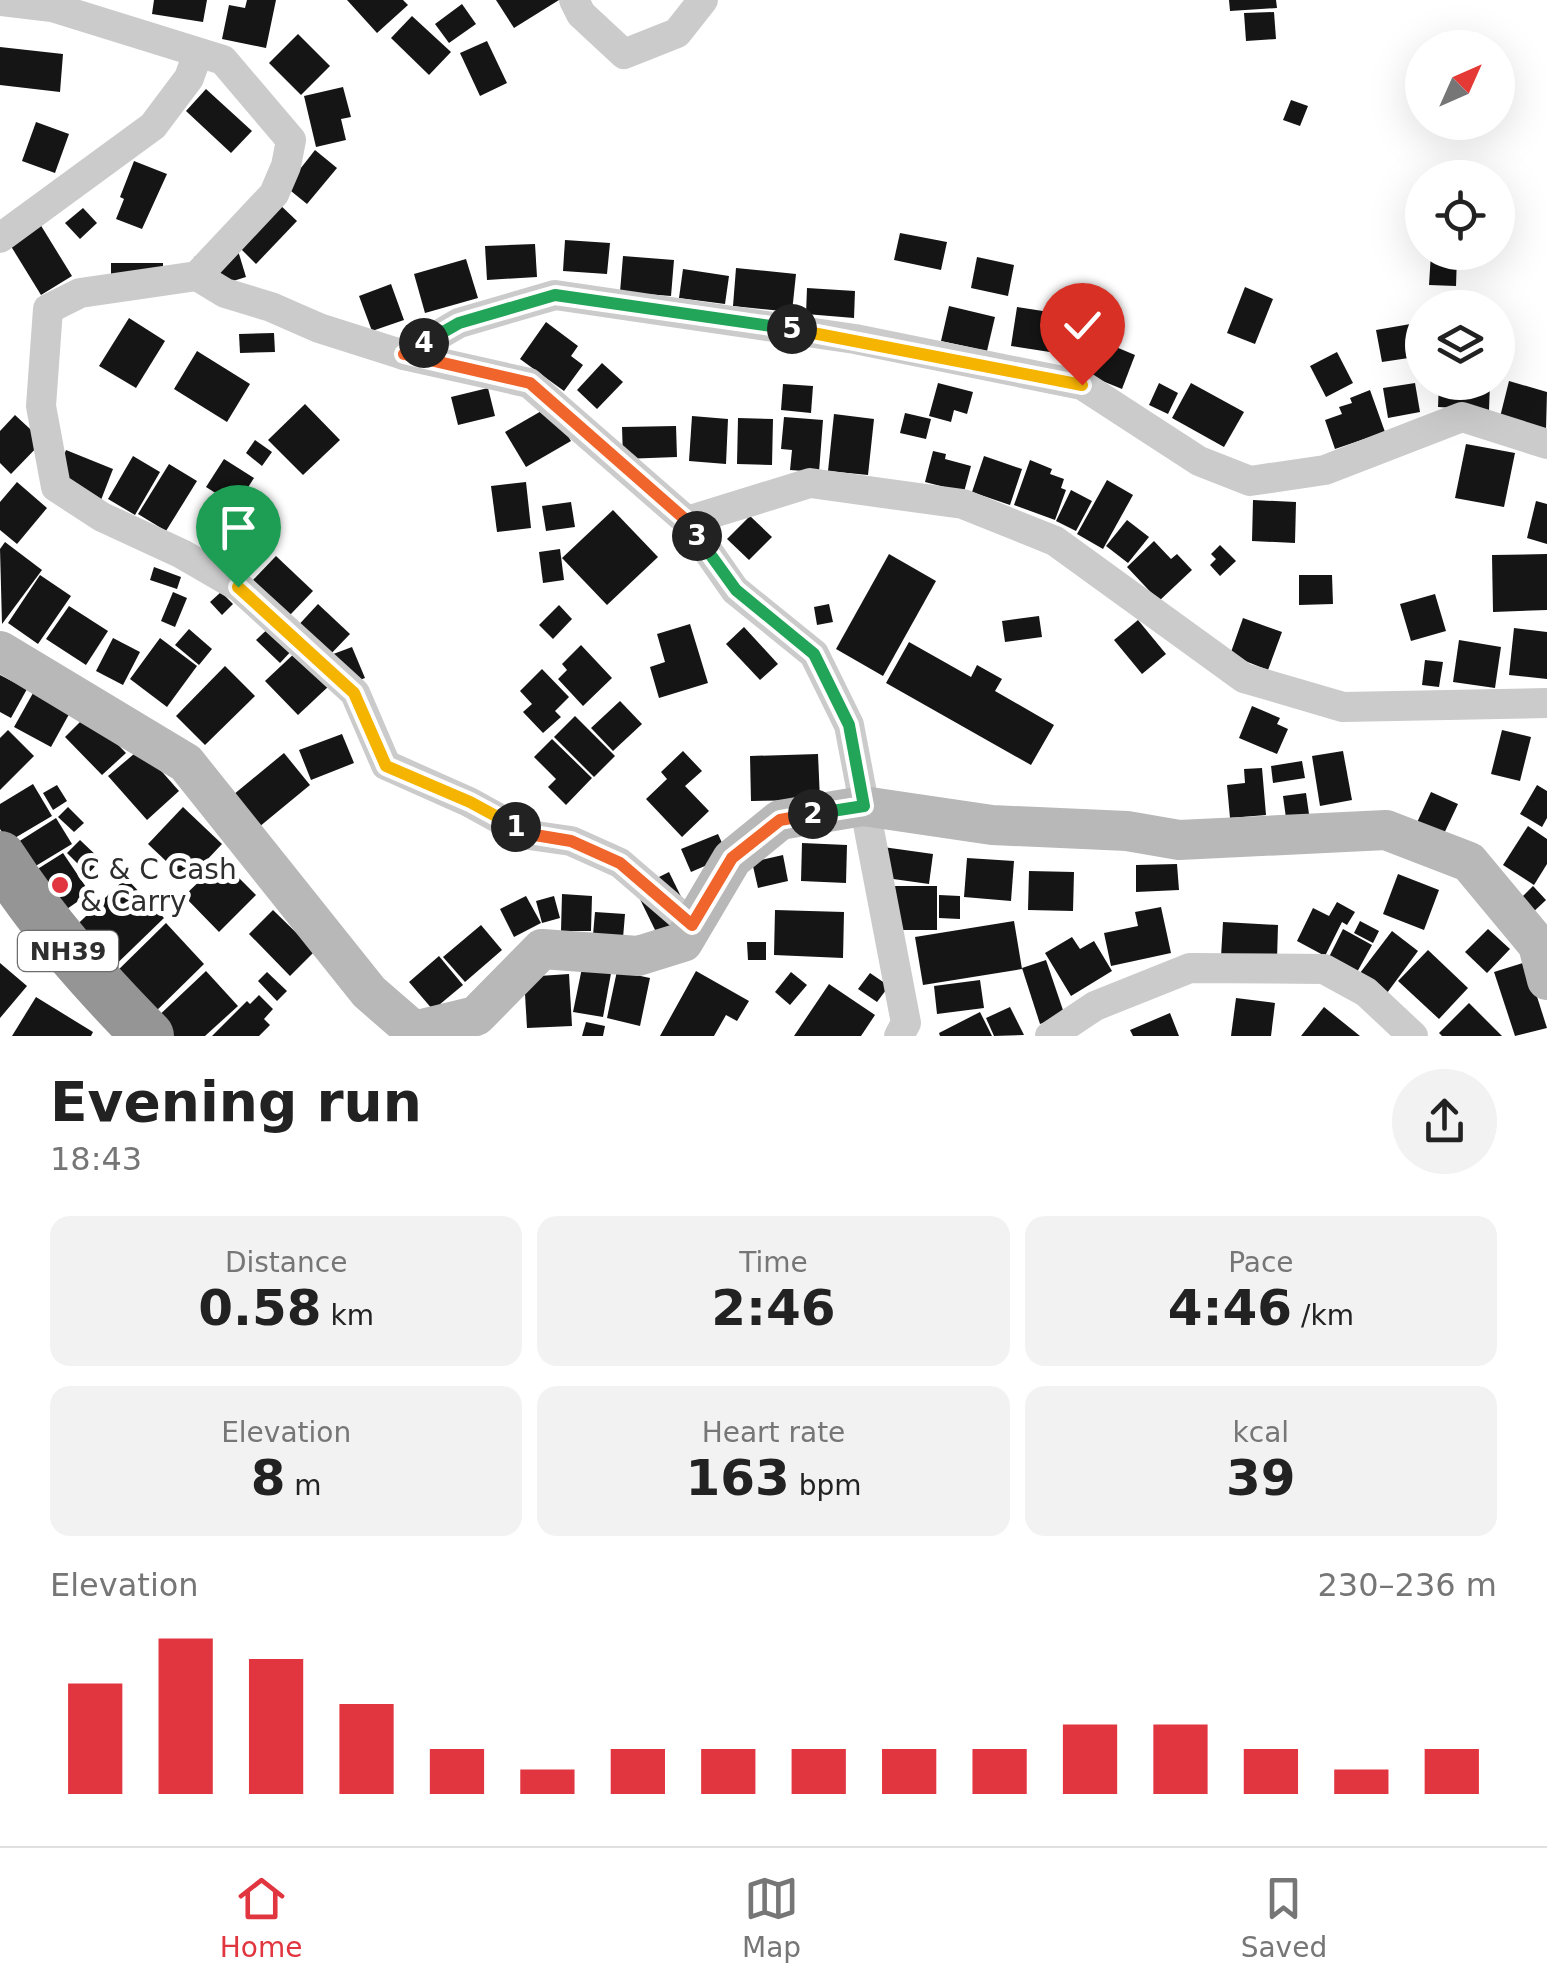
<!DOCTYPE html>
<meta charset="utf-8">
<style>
body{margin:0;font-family:"DejaVu Sans",sans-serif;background:#f2f2f2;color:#222;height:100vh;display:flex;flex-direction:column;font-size:38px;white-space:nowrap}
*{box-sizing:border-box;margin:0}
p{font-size:32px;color:#767676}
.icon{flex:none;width:55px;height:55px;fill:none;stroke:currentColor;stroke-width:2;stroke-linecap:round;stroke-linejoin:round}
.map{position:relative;height:1036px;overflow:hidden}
.panel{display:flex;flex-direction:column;background:#fff;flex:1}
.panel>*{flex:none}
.needle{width:65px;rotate:45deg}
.controls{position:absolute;left:1405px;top:30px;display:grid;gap:20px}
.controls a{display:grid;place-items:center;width:110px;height:110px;border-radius:50%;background:#fff;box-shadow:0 10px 40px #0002;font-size:50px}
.pin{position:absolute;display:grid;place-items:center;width:85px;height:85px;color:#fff;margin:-102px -42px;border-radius:50% 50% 50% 0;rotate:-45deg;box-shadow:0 0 10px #0007}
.pin .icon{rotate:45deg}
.km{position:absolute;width:50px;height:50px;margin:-25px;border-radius:50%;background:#222;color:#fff;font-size:28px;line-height:50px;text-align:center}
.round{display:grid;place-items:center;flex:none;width:105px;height:105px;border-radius:52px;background:#f2f2f2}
.overview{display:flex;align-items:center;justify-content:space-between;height:170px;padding:0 50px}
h1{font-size:55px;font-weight:700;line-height:75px}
.stats{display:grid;grid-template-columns:repeat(3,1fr);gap:15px;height:170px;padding:10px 50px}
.stats div{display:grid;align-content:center;border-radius:20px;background:#f2f2f2;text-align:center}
.stats b{font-size:50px;font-weight:700}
.stats small{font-size:28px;font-weight:400}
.stats p{font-size:28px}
.chart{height:280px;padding:20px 50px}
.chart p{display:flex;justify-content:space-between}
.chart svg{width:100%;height:180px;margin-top:10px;stroke:#e1353f;stroke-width:6}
.tabs{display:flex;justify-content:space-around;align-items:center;height:140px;border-top:2px solid #e0e0e0;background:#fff;font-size:28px;color:#767676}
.tabs a{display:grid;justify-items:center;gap:5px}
.tabs .active{color:#e1353f}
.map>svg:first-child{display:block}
</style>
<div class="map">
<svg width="1547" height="1036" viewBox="0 0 1547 1036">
<rect width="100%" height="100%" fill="#fff"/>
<g fill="#151515">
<polygon points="154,0 207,0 203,22 152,14"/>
<polygon points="247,0 276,0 266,48 222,39 229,5 245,8"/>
<polygon points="347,0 403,0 408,5 377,33"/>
<polygon points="496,0 559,0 514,28"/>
<polygon points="1229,0 1276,0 1277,8 1230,11"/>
<polygon points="462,4 476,24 449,43 435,24"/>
<polygon points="1274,12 1276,39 1246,41 1244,13"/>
<polygon points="412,16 451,52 429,75 391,38"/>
<polygon points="298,34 330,66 301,95 269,63"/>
<polygon points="487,41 507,83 480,96 460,53"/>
<polygon points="0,47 63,54 60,92 0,85"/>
<polygon points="343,87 351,117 341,119 346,140 316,147 304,96"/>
<polygon points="206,89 252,131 231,153 186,111"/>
<polygon points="1291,100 1308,106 1300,126 1283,120"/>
<polygon points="36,122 69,134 55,173 22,161"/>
<polygon points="315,150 337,168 307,204 286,187"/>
<polygon points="134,161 167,174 142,229 116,219 124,199 120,197"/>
<polygon points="277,202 297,221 256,264 236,244"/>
<polygon points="83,208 97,223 80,239 65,223"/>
<polygon points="40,224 72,276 41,295 9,243"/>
<polygon points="900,233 947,242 941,270 894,260"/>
<polygon points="565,240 610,243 607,274 563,271"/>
<polygon points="236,244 246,277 204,290 194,257"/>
<polygon points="535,244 537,277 487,280 485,246"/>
<polygon points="1431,253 1457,254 1456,286 1429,285"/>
<polygon points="623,256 674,260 671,296 620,292"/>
<polygon points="977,257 1014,265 1008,296 971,288"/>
<polygon points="466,259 478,298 425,313 414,274"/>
<rect x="111" y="263" width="52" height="27"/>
<polygon points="736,268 796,274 792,312 733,306"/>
<polygon points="683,269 729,276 725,304 679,298"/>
<polygon points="391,284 404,320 372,331 359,296"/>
<polygon points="1245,287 1273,299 1255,344 1227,333"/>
<polygon points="807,288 855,291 854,318 806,314"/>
<polygon points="949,306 995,317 987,351 941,341"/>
<polygon points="1017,307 1075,316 1069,355 1011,346"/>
<polygon points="129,318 165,341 136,388 99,366"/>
<polygon points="546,322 578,346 571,356 583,365 564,391 520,359"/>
<polygon points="1422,322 1422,356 1382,362 1376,330"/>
<polygon points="274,333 275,352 240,353 239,334"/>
<polygon points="1092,337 1135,355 1122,389 1078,371"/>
<polygon points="197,351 250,384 227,422 174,389"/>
<polygon points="1337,352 1353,383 1326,397 1310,366"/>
<polygon points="602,363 623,382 597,409 577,390"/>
<polygon points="1509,381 1547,392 1546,430 1500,417"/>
<polygon points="1439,382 1490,382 1489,410 1438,407"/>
<polygon points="938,383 973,392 967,414 954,410 951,422 929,416"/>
<polygon points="1159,383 1178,393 1168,414 1149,405"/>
<polygon points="1191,383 1244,412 1224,447 1172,418"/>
<polygon points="1415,383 1420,412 1388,418 1383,388"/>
<polygon points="783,384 813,386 811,413 781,410"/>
<polygon points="488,388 495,416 458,425 451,397"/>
<polygon points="1370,390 1385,432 1335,449 1325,420 1342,414 1339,407 1352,403 1350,398"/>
<polygon points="305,404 340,440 303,475 268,440"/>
<polygon points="550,406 571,441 526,467 505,432"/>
<polygon points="905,413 931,419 926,439 900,433"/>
<polygon points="834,414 874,419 868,475 828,471"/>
<polygon points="15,415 43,441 11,474 0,463 0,431"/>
<polygon points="692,416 728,419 726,464 689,461"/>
<polygon points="784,417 823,420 819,472 790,470 792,450 781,449"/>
<polygon points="738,418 773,419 772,465 737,464"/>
<polygon points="676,426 677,457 623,459 622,427"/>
<polygon points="255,440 272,452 262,466 246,453"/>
<polygon points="1466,444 1515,453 1504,507 1455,498"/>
<polygon points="66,450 113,469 101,500 54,481"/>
<polygon points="933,451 946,454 945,459 971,466 964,492 925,482"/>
<polygon points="133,456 160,472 135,515 108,499"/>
<polygon points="984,456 1022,469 1010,505 972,492"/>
<polygon points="224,459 254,478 236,506 206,487"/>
<polygon points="1030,460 1052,469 1050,474 1064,479 1061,488 1066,490 1055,520 1014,505"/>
<polygon points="169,464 197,481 166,531 138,514"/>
<polygon points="1107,480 1133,495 1103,549 1077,534"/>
<polygon points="17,482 47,508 17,544 0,530 0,502"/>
<polygon points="526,482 531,528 497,532 491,486"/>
<polygon points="1071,490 1092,501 1076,531 1056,521"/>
<polygon points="1253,500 1296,502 1295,543 1252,541"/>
<polygon points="1536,501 1547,504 1547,544 1527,538"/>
<polygon points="571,502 575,527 546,531 542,506"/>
<polygon points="613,510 658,557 607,605 562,558"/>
<polygon points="260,512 280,525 270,541 250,528"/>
<polygon points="750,516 772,537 749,560 727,539"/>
<polygon points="1127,520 1149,537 1128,563 1106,546"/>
<polygon points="235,525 265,547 243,577 213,555"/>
<polygon points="1154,541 1171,559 1177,554 1192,570 1159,601 1127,567"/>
<polygon points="5,542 42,570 2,624 0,549"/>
<polygon points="1220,545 1236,561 1220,576 1210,565 1216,559 1211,554"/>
<polygon points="560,549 564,580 543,583 539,552"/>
<polygon points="889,554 936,581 883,676 836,649"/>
<polygon points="1547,554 1547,610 1493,612 1492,555"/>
<polygon points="276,556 313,591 290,615 253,580"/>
<polygon points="154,567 181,577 177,589 150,580"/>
<polygon points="40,575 71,596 38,644 8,623"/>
<polygon points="1299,575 1332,575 1333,604 1299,605"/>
<polygon points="173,592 187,598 175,627 161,621"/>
<polygon points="221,592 233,604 222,615 210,602"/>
<polygon points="1435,594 1446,631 1411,641 1400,604"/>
<polygon points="318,604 350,634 326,659 294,630"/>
<polygon points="829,604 833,622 817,625 814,607"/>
<polygon points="559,605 572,619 553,639 539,625"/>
<polygon points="69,606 108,631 86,665 46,639"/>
<polygon points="1039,616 1042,637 1005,642 1002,621"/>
<polygon points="1243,618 1282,632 1268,670 1230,655"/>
<polygon points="1138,620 1166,654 1142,674 1114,640"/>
<polygon points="273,624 296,646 280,663 256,640"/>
<polygon points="690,624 708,683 659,698 650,667 665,662 657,634"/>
<polygon points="744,627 778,664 760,680 726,644"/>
<polygon points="1514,628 1547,632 1547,679 1509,675"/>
<polygon points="189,629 212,649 199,665 175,645"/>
<polygon points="113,638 140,652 123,685 96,671"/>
<polygon points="160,638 197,666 167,707 130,679"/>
<polygon points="1459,640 1501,647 1495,688 1453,682"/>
<polygon points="909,642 971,677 977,665 1002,679 995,691 1054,725 1031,765 886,683"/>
<polygon points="581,645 612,678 583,706 558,679 567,670 562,664"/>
<polygon points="352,647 365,678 341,687 328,656"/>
<polygon points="298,650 330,685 298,715 265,681"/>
<polygon points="1425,660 1443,662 1439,687 1422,685"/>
<polygon points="225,666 255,696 205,745 176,716"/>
<polygon points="542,669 569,697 555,711 561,717 543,733 523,712 532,704 520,691"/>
<polygon points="0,675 27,689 11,718 0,712"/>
<polygon points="37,686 73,707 51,747 14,727"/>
<polygon points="620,701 642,724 613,751 591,728"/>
<polygon points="1252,706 1280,718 1277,724 1288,729 1277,754 1239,738"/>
<polygon points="88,714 126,753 102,775 65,737"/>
<polygon points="575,716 615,756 594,777 554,737"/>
<polygon points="8,730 34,756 0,790 0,738"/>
<polygon points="1502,730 1531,737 1520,781 1491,774"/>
<polygon points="342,734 354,763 311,780 299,750"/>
<polygon points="552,739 592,778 566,805 548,787 556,779 534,757"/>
<polygon points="141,748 179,791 147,820 108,776"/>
<polygon points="683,751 702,771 685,786 709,811 682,837 646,799 667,779 661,772"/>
<polygon points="1343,751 1352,800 1320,806 1312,756"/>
<polygon points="284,753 310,785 259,827 233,795"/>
<polygon points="818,754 820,800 751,801 750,756"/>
<polygon points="1302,761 1305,778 1273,783 1271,766"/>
<polygon points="1262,768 1266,815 1230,818 1227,785 1245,783 1244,769"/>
<polygon points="33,784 52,816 8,842 0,829 0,804"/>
<polygon points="57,785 67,801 53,810 43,793"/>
<polygon points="1537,785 1547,791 1547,818 1542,827 1520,814"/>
<polygon points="1431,792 1458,804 1441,840 1414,829"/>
<polygon points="1306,793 1309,814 1286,818 1283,796"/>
<polygon points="68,807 84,823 74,832 58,817"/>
<polygon points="183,807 222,844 187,881 148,844"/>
<polygon points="56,818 72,844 34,867 18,842"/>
<polygon points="1528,826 1547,839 1547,864 1534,885 1503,865"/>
<polygon points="718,834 728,856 691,872 681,849"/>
<polygon points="80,840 101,860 88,874 67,853"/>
<polygon points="802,843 847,845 846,883 801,881"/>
<polygon points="883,847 933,854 929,884 879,877"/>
<polygon points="63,853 90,893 64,911 36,870"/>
<polygon points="783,855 788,881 758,888 752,862"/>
<polygon points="967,858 1014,861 1011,901 964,897"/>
<polygon points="1177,864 1179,890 1136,892 1136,865"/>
<polygon points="229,868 256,895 219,932 184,896 210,871 218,879"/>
<polygon points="1029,871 1074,872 1073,911 1028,910"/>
<polygon points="669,872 691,917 657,934 635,889"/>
<polygon points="1398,874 1439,890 1424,930 1383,914"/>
<polygon points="126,878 164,918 101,979 63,938"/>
<rect x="894" y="886" width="43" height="44"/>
<polygon points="1533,886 1546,900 1530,915 1517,902"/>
<polygon points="562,894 592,896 591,931 561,931"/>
<polygon points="939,895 960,896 960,919 939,918"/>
<polygon points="526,896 541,923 514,937 500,909"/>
<polygon points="554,896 560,918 542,923 536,901"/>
<polygon points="1337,902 1355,912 1347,925 1342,922 1325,956 1297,941 1313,908 1329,916"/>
<polygon points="1161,907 1171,953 1111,966 1104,933 1138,926 1135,912"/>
<polygon points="273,910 315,951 290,976 249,934"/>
<polygon points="775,910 844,912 843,958 774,955"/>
<polygon points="595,912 625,914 623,938 593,935"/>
<polygon points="1014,921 1022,969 923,985 915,937"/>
<polygon points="1360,921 1379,931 1373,943 1354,933"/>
<polygon points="1223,922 1278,925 1277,960 1221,957"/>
<polygon points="166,923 204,964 147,1020 108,980"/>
<polygon points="481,925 502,950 465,982 443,957"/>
<polygon points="1343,929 1372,945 1356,974 1328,959"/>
<polygon points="1488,929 1510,949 1487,973 1465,952"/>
<polygon points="1392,931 1418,951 1387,993 1360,973"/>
<polygon points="1072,937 1080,949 1094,941 1112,971 1071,996 1045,953"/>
<polygon points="747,942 766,942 766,960 748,960"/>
<polygon points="1428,950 1468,988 1439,1019 1398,981"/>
<polygon points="439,956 463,985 433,1010 409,982"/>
<polygon points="1046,960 1065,1016 1040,1024 1022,968"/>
<polygon points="1526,962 1547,1028 1515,1036 1494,972"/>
<polygon points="0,963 27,986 0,1018"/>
<polygon points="583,963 612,968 603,1017 573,1012"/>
<polygon points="206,971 238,1006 205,1036 165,1036 152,1022"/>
<polygon points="617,971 650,978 640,1026 607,1018"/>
<polygon points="696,971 749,1001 737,1021 726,1015 714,1036 660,1036"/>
<polygon points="267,972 287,991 277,1001 258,981"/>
<polygon points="791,972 807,985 790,1005 775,992"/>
<polygon points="870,973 889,986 877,1002 858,989"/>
<polygon points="569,974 572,1026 527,1028 524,977"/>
<polygon points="980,980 984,1008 937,1014 934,986"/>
<polygon points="829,984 875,1015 861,1036 794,1036"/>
<polygon points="259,995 273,1009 264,1019 270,1025 259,1036 212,1036 247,1001 250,1004"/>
<polygon points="36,997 93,1032 91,1036 12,1036"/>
<polygon points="1236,998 1275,1003 1271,1036 1231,1036"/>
<polygon points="1469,1003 1502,1036 1442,1036 1439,1033"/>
<polygon points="1010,1007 1024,1035 994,1036 986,1018"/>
<polygon points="1324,1007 1360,1036 1301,1036"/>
<polygon points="980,1012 992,1036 940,1036 939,1033"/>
<polygon points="1170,1013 1179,1036 1133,1036 1130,1030"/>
<polygon points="586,1022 605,1026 603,1036 582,1036"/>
</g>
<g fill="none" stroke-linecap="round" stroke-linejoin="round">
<g stroke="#cbcbcb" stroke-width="30">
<polyline points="574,0 581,14 624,54 677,33 703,0"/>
<polyline points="0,1 52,7 223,60 291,140 286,166 274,194 197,276 80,293 48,309 41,406 56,487 102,517 182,554 239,587 355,693 386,765 469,802 529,835 571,841 620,863 692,925"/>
<polyline points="0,238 153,126 189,78 198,53"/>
<polyline points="197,276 225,293 271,307 319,328 404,355"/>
<polyline points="687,521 810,483 963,504 1055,541 1244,678 1343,707 1547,703"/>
<polyline points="899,1036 906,1023 849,725 814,654 735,590 687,521 529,383 404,355 459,323 555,295 855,339 1082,385 1199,461 1250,481 1325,470 1462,417 1547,444"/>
<polyline points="1050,1036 1095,1006 1190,968 1324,969 1366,992 1413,1036"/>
</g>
<polyline stroke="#b8b8b8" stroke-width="40" points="0,651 186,763 369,992 414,1031 476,1016 542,949 638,956 683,942 732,859 780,820 863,806 992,825 1127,831 1179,840 1386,830 1469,862 1538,945 1547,980"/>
<path stroke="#959595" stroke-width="52" d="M 0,857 C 44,925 92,979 148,1036"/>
</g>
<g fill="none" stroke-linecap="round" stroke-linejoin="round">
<g stroke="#fff" stroke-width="20">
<polyline id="split-1" points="238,587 354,693 386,766 470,802 516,827"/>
</g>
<g stroke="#fff" stroke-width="20">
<polyline id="split-2" points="516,827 529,834 571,841 620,863 692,925 732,858 780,820 813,814"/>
</g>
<g stroke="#fff" stroke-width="20">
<polyline id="split-3" points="697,536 736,590 814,654 849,725 864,806 813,814"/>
</g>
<g stroke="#fff" stroke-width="20">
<polyline id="split-4" points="424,343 404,354 530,383 687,521 697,536"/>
</g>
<g stroke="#fff" stroke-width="20">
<polyline id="split-5" points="424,343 459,323 555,295 792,329"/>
</g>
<g stroke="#fff" stroke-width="20">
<polyline id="split-6" points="792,329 1082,385"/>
</g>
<use href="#split-1" stroke="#f5b400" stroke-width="12"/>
<use href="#split-2" stroke="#f0652b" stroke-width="12"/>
<use href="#split-3" stroke="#22a559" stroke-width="12"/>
<use href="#split-4" stroke="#f0652b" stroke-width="12"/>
<use href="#split-5" stroke="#22a559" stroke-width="12"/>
<use href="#split-6" stroke="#f5b400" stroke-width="12"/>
</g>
<circle fill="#e1353f" stroke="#fff" stroke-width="4" cx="60" cy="885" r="10"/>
<g text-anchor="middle" stroke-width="10" stroke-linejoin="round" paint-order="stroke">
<rect fill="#fff" stroke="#6d6d6d" stroke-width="2.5" x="18" y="931" width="100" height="40" rx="8"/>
<g font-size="25" font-weight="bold" fill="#2e2e2e">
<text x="68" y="960">NH39</text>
</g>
<g font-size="28" fill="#2e2e2e" stroke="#fff" text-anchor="start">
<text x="80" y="879">C &amp; C Cash<tspan x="80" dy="32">&amp; Carry</tspan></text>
</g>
</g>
</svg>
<div class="controls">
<a><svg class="needle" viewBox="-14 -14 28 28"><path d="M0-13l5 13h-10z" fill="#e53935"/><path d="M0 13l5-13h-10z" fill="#767676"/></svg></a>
<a><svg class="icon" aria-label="locate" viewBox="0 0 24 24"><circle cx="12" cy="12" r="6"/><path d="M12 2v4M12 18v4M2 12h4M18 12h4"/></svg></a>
<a><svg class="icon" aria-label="layers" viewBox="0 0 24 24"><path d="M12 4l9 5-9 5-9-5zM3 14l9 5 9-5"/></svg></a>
</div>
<div class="pin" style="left:238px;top:587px;background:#1e9e55"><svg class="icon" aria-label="arrive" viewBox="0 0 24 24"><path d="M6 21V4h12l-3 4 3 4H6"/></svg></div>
<div class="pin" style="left:1082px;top:385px;background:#d93025"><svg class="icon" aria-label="check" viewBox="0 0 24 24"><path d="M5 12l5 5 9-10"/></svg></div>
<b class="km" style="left:516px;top:827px">1</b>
<b class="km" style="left:813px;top:814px">2</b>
<b class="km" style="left:697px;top:536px">3</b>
<b class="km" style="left:424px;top:343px">4</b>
<b class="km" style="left:792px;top:329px">5</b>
</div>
<section class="panel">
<div class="overview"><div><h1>Evening run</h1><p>18:43</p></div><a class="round"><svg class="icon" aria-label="share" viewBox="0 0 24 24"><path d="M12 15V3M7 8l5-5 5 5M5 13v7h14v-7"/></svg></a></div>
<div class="stats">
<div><p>Distance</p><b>0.58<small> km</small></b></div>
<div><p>Time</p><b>2:46</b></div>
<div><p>Pace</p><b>4:46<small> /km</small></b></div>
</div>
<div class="stats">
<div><p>Elevation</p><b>8<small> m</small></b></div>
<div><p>Heart rate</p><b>163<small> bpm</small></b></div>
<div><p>kcal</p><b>39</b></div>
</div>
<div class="chart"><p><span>Elevation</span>230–236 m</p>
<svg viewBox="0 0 160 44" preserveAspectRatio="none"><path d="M5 44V17M15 44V6M25 44V11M35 44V22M45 44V33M55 44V38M65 44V33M75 44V33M85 44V33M95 44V33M105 44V33M115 44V27M125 44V27M135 44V33M145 44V38M155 44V33"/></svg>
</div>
</section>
<nav class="tabs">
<a class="active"><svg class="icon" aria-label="home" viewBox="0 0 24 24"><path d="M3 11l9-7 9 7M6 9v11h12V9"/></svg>Home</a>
<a><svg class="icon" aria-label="map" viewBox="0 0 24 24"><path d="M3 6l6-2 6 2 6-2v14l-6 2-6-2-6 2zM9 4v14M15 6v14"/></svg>Map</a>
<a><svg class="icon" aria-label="saved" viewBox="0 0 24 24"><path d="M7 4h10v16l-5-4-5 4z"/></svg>Saved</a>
</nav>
